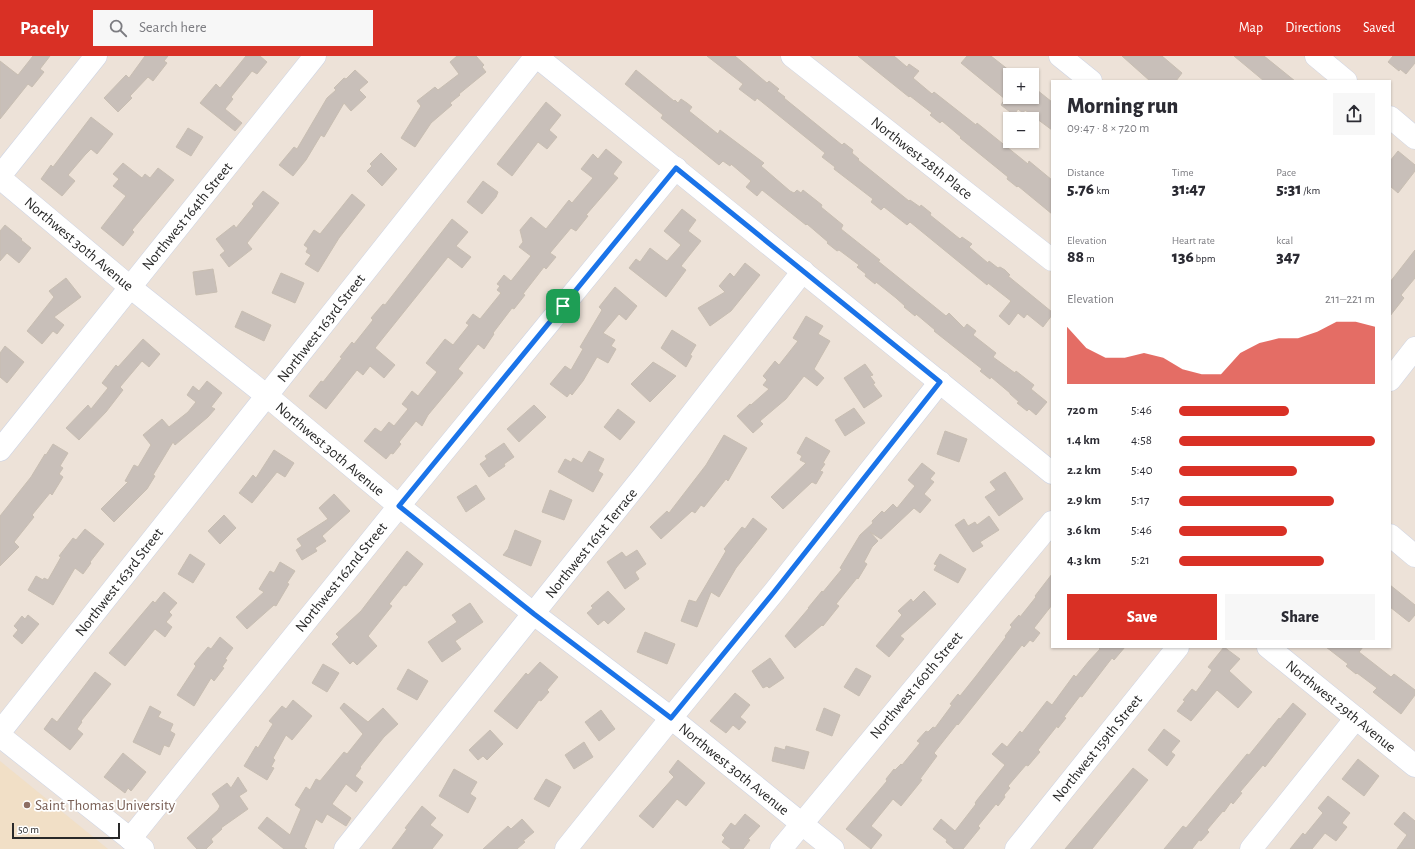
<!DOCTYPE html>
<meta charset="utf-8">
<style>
body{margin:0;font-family:"Alegreya Sans",sans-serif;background:#f7f7f7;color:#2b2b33;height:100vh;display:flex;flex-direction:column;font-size:15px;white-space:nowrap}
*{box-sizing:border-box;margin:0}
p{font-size:13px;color:#7c7c81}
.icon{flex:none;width:22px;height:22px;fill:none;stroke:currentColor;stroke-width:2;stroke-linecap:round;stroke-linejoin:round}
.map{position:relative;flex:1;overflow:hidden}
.side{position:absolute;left:1051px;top:24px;width:340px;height:568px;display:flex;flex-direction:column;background:#fff;border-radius:0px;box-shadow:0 1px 3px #0004}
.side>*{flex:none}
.buttons{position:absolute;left:1003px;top:12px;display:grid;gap:8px}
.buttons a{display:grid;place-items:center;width:36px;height:36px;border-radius:0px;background:#fff;box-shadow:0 1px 3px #0004;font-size:20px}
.scale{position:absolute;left:12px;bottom:10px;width:108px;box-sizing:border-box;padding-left:4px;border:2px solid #292929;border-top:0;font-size:11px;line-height:14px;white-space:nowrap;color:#292929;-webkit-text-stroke:3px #fff;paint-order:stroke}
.pin{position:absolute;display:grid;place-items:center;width:34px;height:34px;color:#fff;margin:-17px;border-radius:8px;box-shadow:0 2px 6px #0006}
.round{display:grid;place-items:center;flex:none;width:42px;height:42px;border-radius:0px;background:#f7f7f7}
.summary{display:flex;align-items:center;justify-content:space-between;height:68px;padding:0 16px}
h1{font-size:22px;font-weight:800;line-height:30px}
.stats{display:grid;grid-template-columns:repeat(3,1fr);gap:6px;height:68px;padding:4px 16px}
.stats div{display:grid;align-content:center}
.stats b{font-size:17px;font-weight:800}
.stats small{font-size:11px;font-weight:400}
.stats p{font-size:11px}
.chart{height:112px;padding:8px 16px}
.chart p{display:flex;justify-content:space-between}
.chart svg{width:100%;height:72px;margin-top:4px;fill:#d93025;opacity:.7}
.cta{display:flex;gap:8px;margin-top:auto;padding:8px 16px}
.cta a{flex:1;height:46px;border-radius:0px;background:#d93025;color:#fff;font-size:16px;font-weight:800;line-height:46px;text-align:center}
.cta a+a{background:#f7f7f7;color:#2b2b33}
ul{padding:0 16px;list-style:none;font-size:13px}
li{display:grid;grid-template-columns:64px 48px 1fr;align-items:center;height:30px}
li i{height:10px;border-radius:5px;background:#d93025}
header{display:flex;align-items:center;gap:24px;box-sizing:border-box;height:56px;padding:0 20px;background:#d93025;color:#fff}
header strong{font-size:19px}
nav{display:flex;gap:22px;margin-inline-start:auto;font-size:14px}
.search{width:280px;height:36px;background:#f7f7f7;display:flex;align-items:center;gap:10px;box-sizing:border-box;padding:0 14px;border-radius:0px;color:#7c7c81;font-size:15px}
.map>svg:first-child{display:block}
</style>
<header>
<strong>Pacely</strong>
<div class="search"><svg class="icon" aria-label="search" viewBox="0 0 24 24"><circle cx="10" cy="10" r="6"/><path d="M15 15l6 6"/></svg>Search here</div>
<nav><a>Map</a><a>Directions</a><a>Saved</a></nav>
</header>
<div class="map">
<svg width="1415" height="793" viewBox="0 0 1415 793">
<rect width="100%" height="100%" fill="#ede2d8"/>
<polygon fill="#f1dfc6" points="0,705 108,793 0,793"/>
<g fill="#c8bfb9" stroke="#c8beb2">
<polygon points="33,0 50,0 40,13 44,16 32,31 28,28 0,63 0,5 18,19"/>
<polygon points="145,0 168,0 164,5 167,7 153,25 148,21 130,40 132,42 118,56 104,42 126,19 129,22"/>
<polygon points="246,0 260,0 267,6 257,18 252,15 231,41 233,43 225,53 242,67 235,75 200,47 216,28 220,32"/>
<polygon points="457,0 476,0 484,9 482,11 486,16 459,38 460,39 450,47 452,49 431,67 415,91 401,82 421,50 417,45 435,31 438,34 459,18 450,6"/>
<polygon points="707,0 735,0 767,27 769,25 779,33 777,35 785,41 784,42 842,89 844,87 853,94 852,97 859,103 858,104 909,145 910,144 920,151 921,149 931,157 930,159 960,183 962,181 972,188 969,191 988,207 989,205 998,212 1000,211 1005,214 1010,219 1008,220 1052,256 1052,259 1043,271 1027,258 1024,262 1018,257 1009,269 999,260 1011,245 988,227 987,229 910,166 907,169 884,151 881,154 871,146 873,143 834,113 835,111 822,101 825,97 757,42 755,45 739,33 743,28"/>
<polygon points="858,0 894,0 907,11 909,8 919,15 913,22 932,38 934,36 976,69 977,67 1028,108 1029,105 1052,124 1052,158 1018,130 1017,131 1007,123 1008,121 960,82 961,81 942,65 940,67 930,59 932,57 910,40 909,41"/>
<polygon points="967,0 991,0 1010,15 1010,41 1032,41 1032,30 1052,46 1052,74 1025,54 1023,57 1018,53 1014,59 1001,49 1005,43 961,7"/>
<polygon points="1122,0 1162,0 1182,17 1176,25 1150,25"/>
<polygon points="1234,0 1264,0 1295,25 1264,25"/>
<polygon points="1393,0 1415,0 1415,7 1406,18 1400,13 1399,15 1388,6"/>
<polygon points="355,14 368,26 359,34 366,41 351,55 344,47 324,81 321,79 306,104 293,120 279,109 294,91 297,93 327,42 336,34 334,32 344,22 346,23"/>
<polygon points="636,14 674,45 675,44 678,47 681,43 687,47 692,51 689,55 718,78 720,74 764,107 761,110 790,135 794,137 797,134 801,137 803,134 822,149 821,151 843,169 841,173 880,204 878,205 946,260 949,257 964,272 967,268 976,275 973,279 996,297 993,301 1015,317 1016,315 1034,329 1031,333 1047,346 1036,359 1029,353 1027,355 1017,347 1019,346 1010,338 1010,337 991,321 990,323 980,315 982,313 934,275 935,274 916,258 915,260 904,251 905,250 896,242 876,226 875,228 865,220 866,218 857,211 859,209 839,194 837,195 827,187 828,186 807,168 806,169 762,134 757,140 746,131 751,125 731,108 730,110 723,105 719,109 661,62 663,59 625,28"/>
<polygon points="546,46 561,59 549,74 557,81 547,93 538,86 512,120 497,108"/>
<polygon points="91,61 113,78 97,98 91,93 85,99 68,119 75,125 62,140 41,123 51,109 53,111"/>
<polygon points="188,72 203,81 191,100 176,91"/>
<polygon points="606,93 622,106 613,118 618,122 586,159 588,160 576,175 571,172 550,197 556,201 546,213 544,211 523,238 525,239 514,253 512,252 493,277 494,278 484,293 478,288 458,313 463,317 428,359 422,370 416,365 399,386 401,388 393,398 391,397 386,403 364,385 375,372 381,376 389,366 394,370 408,353 402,348 412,335 418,340 437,316 426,307 445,283 453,289 469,269 466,267 473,258 480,263 501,237 497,234 500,230 497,228 504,219 511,225 531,200 519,191 523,186 520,174 531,161 546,173 569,144 572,147 593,122 581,113 593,98 598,103"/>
<polygon points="1398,95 1415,109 1415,115 1398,137 1390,130 1390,105"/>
<polygon points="381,97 397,113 382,130 367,115 372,110 370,108"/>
<polygon points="123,107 142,122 145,118 150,122 158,112 174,124 132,174 134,176 123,190 101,172 126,140 113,130 119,123 113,118"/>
<polygon points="483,125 498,136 496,141 482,158 467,146"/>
<polygon points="263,135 279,147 247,187 252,193 229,211 220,199 225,195 216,183 234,169 236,172 254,150 252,148"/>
<polygon points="352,138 365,149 339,182 318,216 305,208 311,199 306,196 308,192 304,189 314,174 320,178"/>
<polygon points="682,153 696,164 688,175 701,185 681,210 686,214 666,241 629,212 636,203 640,206 650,192 667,205 681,189 664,175"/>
<polygon points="452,163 468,176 456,190 471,201 462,212 448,201 375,292 395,309 384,322 370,310 363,319 357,314 326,353 309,340 321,325 323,326 342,302 340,301 352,286 354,288 373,264 371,262 383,248 385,249"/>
<polygon points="5,169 22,183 21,184 31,192 19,207 7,197 0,205 0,175"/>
<polygon points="1415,194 1415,222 1401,239 1404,242 1390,260 1390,226"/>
<polygon points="745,207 760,219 731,255 710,270 698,252 725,236 719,230 730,217 734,221"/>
<polygon points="213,213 217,236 196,239 193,216"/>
<polygon points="281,217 304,227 295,247 272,237"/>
<polygon points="66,222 81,241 54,261 64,269 57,278 53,275 42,288 27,275 54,241 49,235"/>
<polygon points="615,231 637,250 626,264 619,258 603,277 615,284 611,290 616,293 608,307 597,301 583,325 572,339 570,337 567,341 550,328 565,310 571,314 583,293 580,291 602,254 599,251"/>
<polygon points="242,255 271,269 264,285 235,271"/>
<polygon points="806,260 823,270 818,278 830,285 814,313 824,322 817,330 804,320 786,343 760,365 763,368 753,377 737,360 750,348 751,349 769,333 763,329 767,324 763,320 775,305 779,309 798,285 793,282"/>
<polygon points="672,274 696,289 690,299 692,300 686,311 661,292"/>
<polygon points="143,283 160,298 149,311 142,305 120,331 123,334 106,356 79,384 66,372 88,349 91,353 108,332 102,327 116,309 118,311"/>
<polygon points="5,290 24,306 7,327 0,321 0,297"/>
<polygon points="653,306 676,320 650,346 631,328"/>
<polygon points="865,308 873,319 870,320 875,327 873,328 882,340 864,352 844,322"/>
<polygon points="207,325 222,337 211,351 215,353 208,361 175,389 173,386 153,419 155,420 147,433 114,466 101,453 128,426 125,425 134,409 138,411 151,389 143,379 162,363 169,371 188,356 196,346 187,339 193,330 199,335"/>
<polygon points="534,349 546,361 519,386 507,373"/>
<polygon points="854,352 865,367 845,380 835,364"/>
<polygon points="618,353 635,366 620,384 604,371"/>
<polygon points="945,375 967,383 959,406 937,398"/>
<polygon points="724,379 747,392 728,425 726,423 704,451 701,449 695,457 692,455 661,483 650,471 667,455 669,457 706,409"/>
<polygon points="806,381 830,395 823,407 825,408 820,415 823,416 816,428 812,426 783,453 771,441 806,407 800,404 802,400 797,397"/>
<polygon points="504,387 514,401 504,408 505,410 489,421 480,408 487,403 485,400"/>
<polygon points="53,388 68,397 60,410 63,412 59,418 63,421 52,439 50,437 32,459 34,461 14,486 19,491 0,510 0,460 31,421 45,398 46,399"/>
<polygon points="274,394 294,407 285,421 277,416 252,447 239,437 253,419 256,422"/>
<polygon points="589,395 604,403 598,415 603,418 593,436 558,416 565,403 571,406 573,402 582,407"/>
<polygon points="922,407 935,417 930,423 934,426 924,438 931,444 920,457 914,452 881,483 870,476 878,485 872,491 864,506 867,508 858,523 857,522 836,548 839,550 823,570 822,569 795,592 785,580 809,552 808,552 822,535 823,536 842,513 840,512 860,479 873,467 872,465 882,455 884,457 893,448 897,452 915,430 908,424"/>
<polygon points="1005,416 1023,443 999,460 985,441 996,434 990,426"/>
<polygon points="476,429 485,443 466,456 457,441"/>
<polygon points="550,434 572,444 564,464 542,456"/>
<polygon points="334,438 350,455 322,480 326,485 315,492 317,495 302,504 296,494 302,490 297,483 328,463 319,452"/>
<polygon points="224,459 236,472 220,488 208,475"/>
<polygon points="989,460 999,474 980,486 983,490 973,496 955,469 964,463 968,470 975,466 977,469"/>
<polygon points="753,462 767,473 736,512 719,541 711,536 697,571 681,565 689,544 696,546 726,495 724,493 742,471 745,473"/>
<polygon points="85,473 104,488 90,506 91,507 83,518 75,512 53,549 28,534 36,520 43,524 44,522 48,524 61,501 59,500 73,482 76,484"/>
<polygon points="515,474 541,485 531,510 503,499 508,493"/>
<polygon points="637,494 646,508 635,516 639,523 625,533 607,506 622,496 626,501"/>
<polygon points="407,495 423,508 406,530 404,529 389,548 392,550 368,580 377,590 357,609 353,605 350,608 332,588 339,581 336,578 361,555"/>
<polygon points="190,498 205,508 193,527 178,518"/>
<polygon points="940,498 966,513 958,527 934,514 937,509 934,508"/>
<polygon points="280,506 295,515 287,527 289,528 276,550 274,549 247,573 236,561 264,536 259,533 270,515 274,517"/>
<polygon points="1052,518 1052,549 1034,572 1040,577 1033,586 1030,584 1024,591 1022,589 958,669 957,668 934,697 937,700 920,723 922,724 901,750 893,743 871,770 882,779 871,793 846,773 887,725 886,723 894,713 895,714 901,708 902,709 920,687 917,685 926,675 928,676 933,671 935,672 952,649 950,648 958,638 960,640 976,620 1006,581 1005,580 1012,571 1010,569 1019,559 1020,561 1036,541 1035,540"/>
<polygon points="1390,529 1415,549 1415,559 1409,566 1390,551"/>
<polygon points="608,535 625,553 608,568 604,564 598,569 587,557 593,552 591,550"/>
<polygon points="924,535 936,548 900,580 904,583 889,601 876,590 902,559 898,555 911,543 913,546"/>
<polygon points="164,536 177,547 169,556 172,559 166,566 172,571 165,581 155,573 125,610 109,597 153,545 155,547"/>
<polygon points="470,547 483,566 455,585 461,593 442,606 428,586 457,566 452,559"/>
<polygon points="28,559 39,568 22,588 13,580 18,574 14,570 22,560 25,563"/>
<polygon points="645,576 675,588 667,608 637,596"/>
<polygon points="220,581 233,592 225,603 227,604 222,611 224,612 214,625 211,622 194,650 177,639 196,610 194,608 208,591 211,593"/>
<polygon points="1098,591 1125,591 1114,604 1112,602 1082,641 1080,640 1064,661 1066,662 1058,672 1057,670 1038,694 1040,696 1028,710 1026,709 1008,730 1010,732 1004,739 1005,741 998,750 996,748 978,770 980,772 963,793 954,793 946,786 947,784 933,773 941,763 955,775 976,748 975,747 977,744 1005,709 992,698 1002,687 1007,691 1020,675 1022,677 1047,645 1052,649 1074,619 1076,621 1089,605 1100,593"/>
<polygon points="1224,591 1240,603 1229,615 1252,636 1238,652 1217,634 1191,665 1177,655 1185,645 1183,644 1192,633 1196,636 1212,614 1208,611"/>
<polygon points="1326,591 1363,591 1359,596 1391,621 1394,618 1415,634 1415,639 1401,658 1373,636 1377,632 1357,617 1356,618 1346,610 1348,608"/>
<polygon points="770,602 784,622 769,632 767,630 763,632 752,615"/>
<polygon points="540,606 558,621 547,634 549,636 541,645 539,644 517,673 494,655 526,617 528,619"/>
<polygon points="323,608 339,617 327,636 312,627"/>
<polygon points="856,612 871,620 859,640 844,631"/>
<polygon points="408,613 428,625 417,644 397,633"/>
<polygon points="95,616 111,628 81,665 82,666 77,673 83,678 70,694 44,673 52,662 57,666"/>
<polygon points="735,637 750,649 740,661 746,666 739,674 733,669 726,677 710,665"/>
<polygon points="293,644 312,660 292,684 286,679 273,702 275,704 271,711 274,712 267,724 244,710 256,690 258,692 273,668 269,665 282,650 286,653"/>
<polygon points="344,647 368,666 383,652 398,668 384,681 360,711 361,712 355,720 363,726 356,736 346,728 332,748 351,762 346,770 327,758 322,767 316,763 304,791 307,793 284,793 258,772 267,761 290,779 301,753 295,749 306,731 310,734 316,723 320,725 344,696 347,698 363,678 340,652"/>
<polygon points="1293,647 1306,658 1265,711 1263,709 1240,736 1242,737 1233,748 1231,746 1224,756 1223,755 1207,774 1209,776 1201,785 1199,784 1192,793 1164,793 1183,770 1186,772 1247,698 1249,699 1279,662 1280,663"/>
<polygon points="150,650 161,656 158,661 173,668 170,675 175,678 169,691 164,689 160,699 133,686"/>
<polygon points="824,652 840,659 832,680 816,674"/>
<polygon points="601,654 615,673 599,685 585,666"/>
<polygon points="1164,673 1180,685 1171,696 1175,699 1167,710 1148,694"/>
<polygon points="490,674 503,688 487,704 483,700 478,704 469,694"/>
<polygon points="584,686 593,701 574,713 565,699"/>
<polygon points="786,690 809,696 804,713 772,705 775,691 785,694"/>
<polygon points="123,697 146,716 131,735 128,732 125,737 104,721"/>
<polygon points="1358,703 1379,720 1364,740 1342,723"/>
<polygon points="678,704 705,727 686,750 677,743 653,772 639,760 674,721 669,716"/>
<polygon points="1133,712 1148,724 1092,793 1065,793"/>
<polygon points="454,713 477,726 470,738 476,742 468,757 439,740"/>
<polygon points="238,721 247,735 239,740 248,753 221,772 222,773 211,783 213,786 206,793 197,793 187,782 218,754 220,750 212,738 227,727 231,732"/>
<polygon points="546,723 561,731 549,751 534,743"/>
<polygon points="1328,740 1350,757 1342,767 1347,771 1336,785 1325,777 1312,793 1290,793 1303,777 1305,779 1323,757 1318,752"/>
<polygon points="422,750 436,762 430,769 443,779 432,793 392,793 407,773 405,772"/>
<polygon points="1404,756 1415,765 1415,793 1397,793 1407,779 1394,768"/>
<polygon points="745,758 760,770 748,783 750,784 743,793 731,793 722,786 725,782 722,779 731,767 735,770"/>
<polygon points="522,763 534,776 523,785 525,786 517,793 483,793 508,770 511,773"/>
</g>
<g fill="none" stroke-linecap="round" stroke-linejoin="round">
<g stroke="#ced4e4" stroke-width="23">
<g id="minor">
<polyline points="792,0 1052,204"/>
<polyline points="1060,0 1091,25"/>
<polyline points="1316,0 1346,25"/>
<polyline points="1390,61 1415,82"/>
<polyline points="0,120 96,0"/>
<polyline points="0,122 130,231 267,340 399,450 534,558 671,662 833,793"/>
<polyline points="1390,324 1415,292"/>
<polyline points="0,394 315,0"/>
<polyline points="1390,479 1415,500"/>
<polyline points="1268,591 1415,710"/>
<polyline points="0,676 536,0 1052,417"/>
<polyline points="0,680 143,793"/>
<polyline points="130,783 399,450 676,112"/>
<polyline points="345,793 645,418 803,215"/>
<polyline points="566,793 671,662 774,536 940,326"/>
<polyline points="781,793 1052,466"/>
<polyline points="1016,793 1178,591"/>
<polyline points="1251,793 1356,662"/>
</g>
</g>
<use href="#minor" stroke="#fff" stroke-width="22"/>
</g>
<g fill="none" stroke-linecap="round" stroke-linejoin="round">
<g stroke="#fff" stroke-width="8">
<polygon id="route" points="676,112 940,326 774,536 671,662 534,558 399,450"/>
</g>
<use href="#route" stroke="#1a73e8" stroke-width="5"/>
</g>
<circle fill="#8d6e63" stroke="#fff" stroke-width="1.5" cx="27" cy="749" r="4"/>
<g text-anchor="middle" stroke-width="3.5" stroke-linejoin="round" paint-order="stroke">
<g font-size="15" fill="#292929" stroke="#fff">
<text transform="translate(922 102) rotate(38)" y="5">Northwest 28th Place</text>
<text transform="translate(187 160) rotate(-51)" y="5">Northwest 164th Street</text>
<text transform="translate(79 188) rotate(40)" y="5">Northwest 30th Avenue</text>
<text transform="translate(321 272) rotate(-52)" y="5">Northwest 163rd Street</text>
<text transform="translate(330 393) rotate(40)" y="5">Northwest 30th Avenue</text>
<text transform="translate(591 487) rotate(-51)" y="5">Northwest 161st Terrace</text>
<text transform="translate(341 521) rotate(-51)" y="5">Northwest 162nd Street</text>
<text transform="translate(119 526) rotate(-52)" y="5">Northwest 163rd Street</text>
<text transform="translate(916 629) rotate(-50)" y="5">Northwest 160th Street</text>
<text transform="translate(1341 650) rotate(39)" y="5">Northwest 29th Avenue</text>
<text transform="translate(1097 692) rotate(-51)" y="5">Northwest 159th Street</text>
<text transform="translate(734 713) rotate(39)" y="5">Northwest 30th Avenue</text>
</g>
<g font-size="15" fill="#785e54" stroke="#fff" text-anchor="start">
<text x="35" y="754">Saint Thomas University</text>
</g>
</g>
</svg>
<div class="buttons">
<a>+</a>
<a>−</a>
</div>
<div class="scale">50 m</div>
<div class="pin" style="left:563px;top:250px;background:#1e9e55"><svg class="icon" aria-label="arrive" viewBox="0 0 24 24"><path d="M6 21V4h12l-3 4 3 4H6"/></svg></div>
<section class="side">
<div class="summary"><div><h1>Morning run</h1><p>09:47 · 8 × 720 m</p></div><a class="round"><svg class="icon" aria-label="share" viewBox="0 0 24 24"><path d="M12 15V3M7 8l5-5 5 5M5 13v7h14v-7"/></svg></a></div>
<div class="stats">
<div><p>Distance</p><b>5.76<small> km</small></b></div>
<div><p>Time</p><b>31:47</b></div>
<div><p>Pace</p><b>5:31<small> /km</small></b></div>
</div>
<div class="stats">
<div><p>Elevation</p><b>88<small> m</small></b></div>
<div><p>Heart rate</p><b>136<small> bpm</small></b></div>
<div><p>kcal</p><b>347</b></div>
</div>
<div class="chart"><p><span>Elevation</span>211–221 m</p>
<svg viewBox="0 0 160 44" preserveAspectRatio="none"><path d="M0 44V9L10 22L20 28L30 28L40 25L50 28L60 35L70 38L80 38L90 25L100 19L110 16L120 16L130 12L140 6L150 6L160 9V44z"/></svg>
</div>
<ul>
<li><b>720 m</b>5:46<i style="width:56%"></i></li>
<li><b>1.4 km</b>4:58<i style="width:100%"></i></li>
<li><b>2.2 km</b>5:40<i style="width:60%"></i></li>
<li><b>2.9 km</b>5:17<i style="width:79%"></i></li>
<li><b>3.6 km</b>5:46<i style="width:55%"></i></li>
<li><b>4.3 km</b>5:21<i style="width:74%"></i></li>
</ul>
<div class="cta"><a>Save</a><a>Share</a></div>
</section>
</div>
